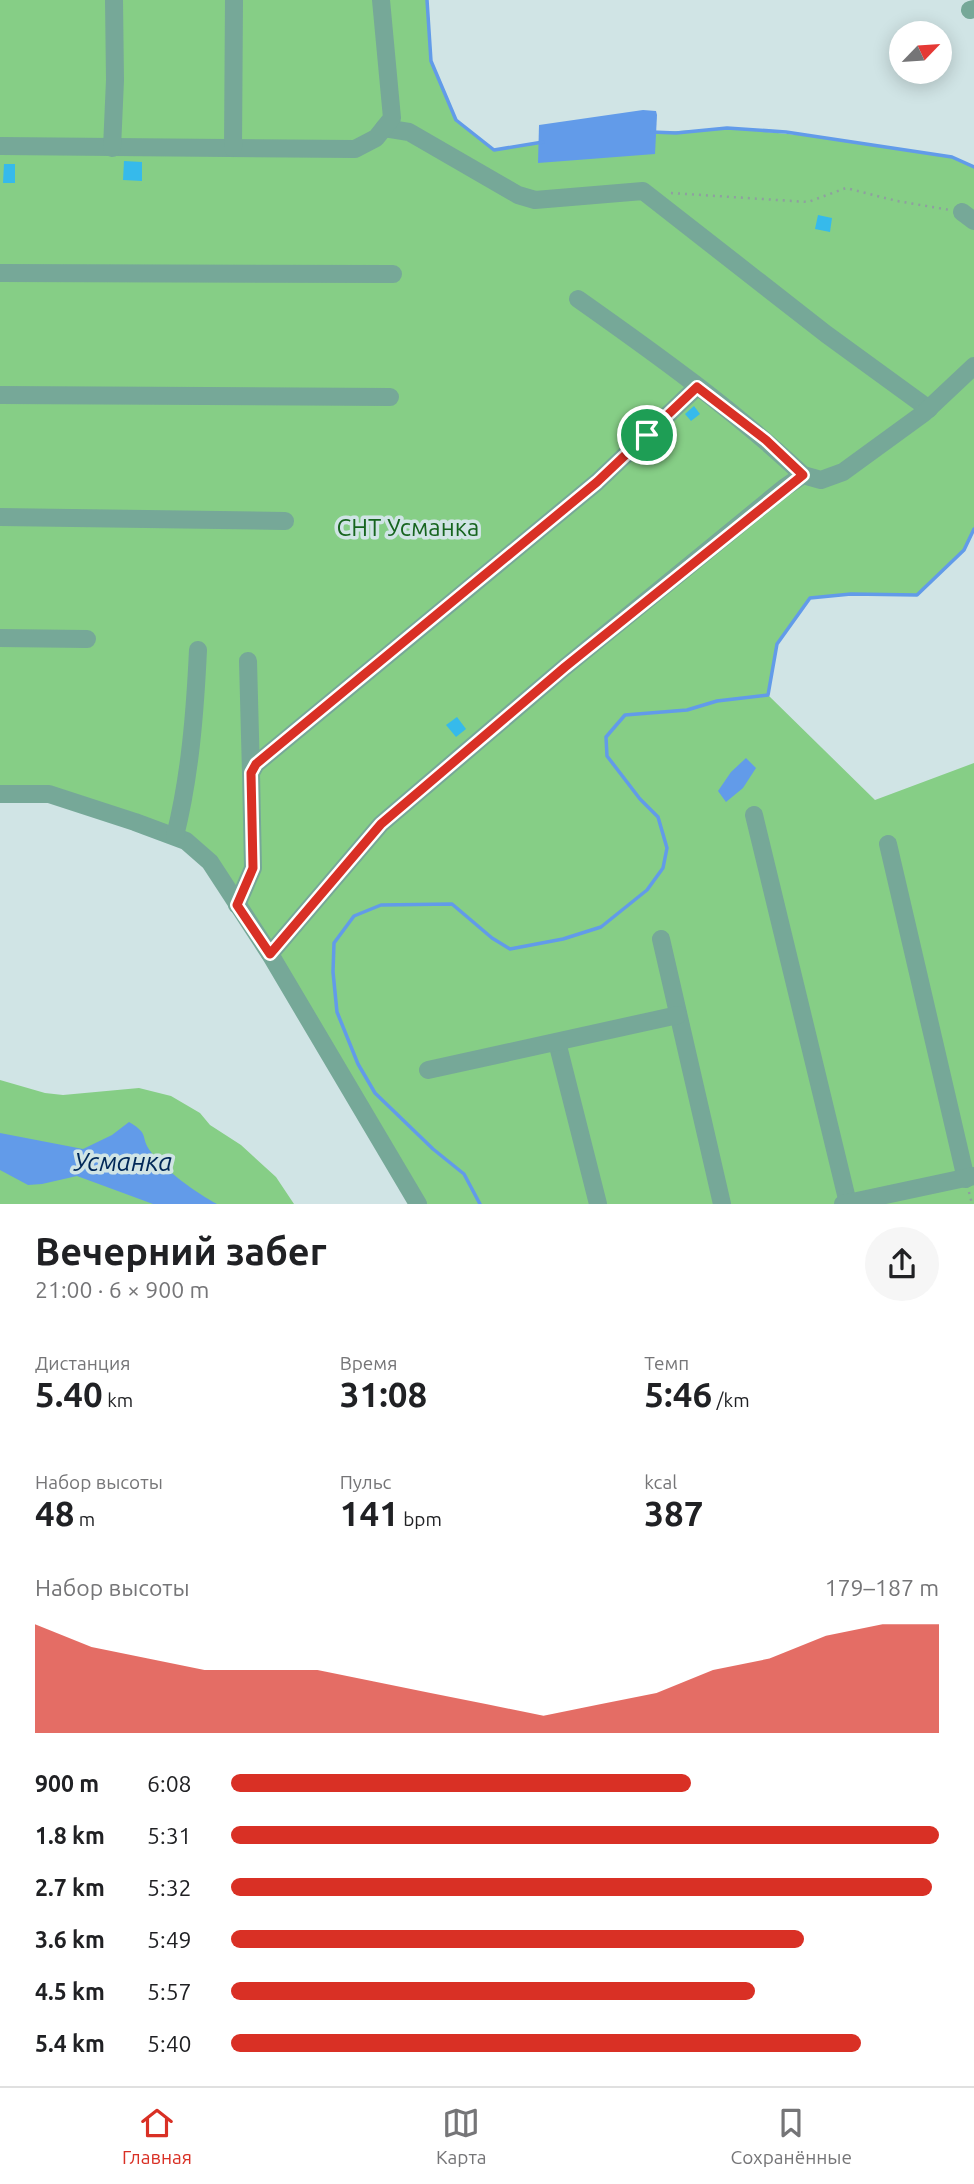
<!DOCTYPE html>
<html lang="ru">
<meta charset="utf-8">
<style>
body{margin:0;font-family:Ubuntu,sans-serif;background:#f6f6f6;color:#202124;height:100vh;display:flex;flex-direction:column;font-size:26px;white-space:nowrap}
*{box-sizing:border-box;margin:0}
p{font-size:23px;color:#757577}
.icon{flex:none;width:38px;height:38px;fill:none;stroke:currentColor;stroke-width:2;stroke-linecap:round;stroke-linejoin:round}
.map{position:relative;height:1204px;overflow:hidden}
.sheet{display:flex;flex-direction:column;background:#fff;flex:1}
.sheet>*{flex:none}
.needle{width:46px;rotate:65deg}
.controls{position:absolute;left:889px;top:21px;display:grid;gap:14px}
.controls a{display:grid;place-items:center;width:63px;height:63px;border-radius:50%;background:#fff;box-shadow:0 4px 18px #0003;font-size:35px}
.pin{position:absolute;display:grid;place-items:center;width:60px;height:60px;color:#fff;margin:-30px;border:4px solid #fff;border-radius:50%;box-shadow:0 2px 7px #0007}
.round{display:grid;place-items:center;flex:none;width:74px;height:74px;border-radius:37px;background:#f6f6f6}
.headline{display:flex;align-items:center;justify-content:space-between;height:119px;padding:0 35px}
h1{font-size:38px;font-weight:600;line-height:52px}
.figures{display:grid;grid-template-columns:repeat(3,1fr);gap:10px;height:119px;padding:7px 35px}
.figures div{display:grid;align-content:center}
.figures b{font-size:35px;font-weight:600}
.figures small{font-size:19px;font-weight:400}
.figures p{font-size:19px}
.chart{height:196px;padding:14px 35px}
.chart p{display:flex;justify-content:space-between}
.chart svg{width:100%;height:126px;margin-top:7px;fill:#d93025;opacity:.7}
ul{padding:0 35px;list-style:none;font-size:23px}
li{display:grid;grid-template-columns:112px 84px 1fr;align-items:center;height:52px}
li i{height:18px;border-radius:9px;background:#d93025}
.menu{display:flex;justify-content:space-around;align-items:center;height:98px;border-top:2px solid #e0e0e0;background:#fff;font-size:19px;color:#757577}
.menu a{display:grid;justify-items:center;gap:4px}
.menu .current{color:#d93025}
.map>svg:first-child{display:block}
</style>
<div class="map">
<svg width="974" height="1204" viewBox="0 0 974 1204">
<rect width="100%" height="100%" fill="#d0e4e5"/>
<g fill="#86ce86">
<polygon points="0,0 427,0 431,61 456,120 494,150 569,138 727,128 830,138 952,157 974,167 974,529 964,550 917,595 851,594 810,598 777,644 768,695 875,800 974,763 974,1204 411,1204 208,864 184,844 50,798 0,798"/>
<polygon points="0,1080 45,1093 63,1095 139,1088 171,1096 200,1113 210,1125 241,1145 276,1177 294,1204 0,1204"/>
</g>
<g fill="#629be9">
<polygon points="643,110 656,111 657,115 655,154 538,163 539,125"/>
<polygon points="746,758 756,768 743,788 726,802 718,791 731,772"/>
<path d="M 129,1122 C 151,1135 139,1136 151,1152 C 163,1169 198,1194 217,1204 L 153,1204 L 77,1176 L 42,1184 L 28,1185 L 0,1170 L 0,1133 L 83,1149 L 112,1135 Z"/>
</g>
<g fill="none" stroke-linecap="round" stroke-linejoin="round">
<g stroke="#629be9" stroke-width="3.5">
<polyline points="427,0 431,61 456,120 494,150 543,142"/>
<polyline points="652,132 676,133 727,128 786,132 952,157 974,167"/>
<polyline points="480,1204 464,1174 433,1149 375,1093 358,1064 337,1012 333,972 334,943 354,916 381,905 452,904 492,938 510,949 563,939 601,927 647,890 663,868 667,848 658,817 640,799 607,756 606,737 625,715 687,710 717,701 768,695 777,644 810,598 851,594 917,595 964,550 974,529"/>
</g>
</g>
<g fill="#36baeb">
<polygon points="124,161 142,162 142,181 123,180"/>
<polygon points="4,164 15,164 15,183 3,183"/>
<polygon points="818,215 832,218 830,232 815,229"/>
<polygon points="694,406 700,414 691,421 685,414"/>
<polygon points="457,717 466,729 456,737 446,725"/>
</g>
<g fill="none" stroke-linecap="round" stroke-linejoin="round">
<g stroke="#8f9fa0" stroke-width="2.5" stroke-dasharray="2 5" stroke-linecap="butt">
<polyline points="671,193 808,202 846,188 897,201 950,210"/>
<polyline points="969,1192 972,1204"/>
</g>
<g stroke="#76a898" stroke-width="18">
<polyline points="970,10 974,9"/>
<polyline points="384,128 409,132 518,195 535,200 643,191 826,334 929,409"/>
<polyline points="0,146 355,149 376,138 392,118 381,0"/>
<polyline points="112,148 115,80 114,0"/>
<polyline points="233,148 234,0"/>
<polyline points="962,212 974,221"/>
<polyline points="0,273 393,274"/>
<path d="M 578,299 C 656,354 734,410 803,475"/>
<polyline points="0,395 390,397"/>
<polyline points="0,517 285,521"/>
<polyline points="0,638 87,639"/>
<polyline points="248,661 251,773"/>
<polyline points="0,794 49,794 135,822 186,841 210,862 270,954 418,1204"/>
<polyline points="754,815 848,1203"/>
<path d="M 175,836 C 190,776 195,713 198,650"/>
<polyline points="888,844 966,1179"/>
<polyline points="237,905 253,868 251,773 256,764 597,482 697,387"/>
<polyline points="661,939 722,1204"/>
<polyline points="270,954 381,824 565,667 784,488 803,475 821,480 843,472 924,413 974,366"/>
<polyline points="557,1042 598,1204"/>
<polyline points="428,1070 678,1015"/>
<polyline points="843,1204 974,1176"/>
</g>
</g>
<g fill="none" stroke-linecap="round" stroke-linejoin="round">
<g stroke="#fff" stroke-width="14">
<polygon id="route" points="697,387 766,440 803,475 565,667 381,824 270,954 237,905 253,868 251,773 256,764 597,482"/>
</g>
<use href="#route" stroke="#d93025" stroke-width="9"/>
</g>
<g text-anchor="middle" stroke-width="7" stroke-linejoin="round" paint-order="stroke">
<g font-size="24" fill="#16641e" stroke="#d0e4e5">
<text x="408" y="536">СНТ Усманка</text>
</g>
<g font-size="26" font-style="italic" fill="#012858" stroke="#d0e4e5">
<text x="123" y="1171">Усманка</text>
</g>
</g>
</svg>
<div class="controls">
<a><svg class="needle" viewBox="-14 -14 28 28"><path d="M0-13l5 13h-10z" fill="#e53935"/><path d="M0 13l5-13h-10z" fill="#757577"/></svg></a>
</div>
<div class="pin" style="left:647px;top:435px;background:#1e9e55"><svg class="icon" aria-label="arrive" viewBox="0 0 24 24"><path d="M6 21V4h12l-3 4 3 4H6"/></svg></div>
</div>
<section class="sheet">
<div class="headline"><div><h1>Вечерний забег</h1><p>21:00 · 6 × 900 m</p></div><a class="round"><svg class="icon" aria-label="share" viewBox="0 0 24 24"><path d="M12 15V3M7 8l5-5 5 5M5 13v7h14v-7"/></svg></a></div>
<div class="figures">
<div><p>Дистанция</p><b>5.40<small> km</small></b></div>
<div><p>Время</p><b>31:08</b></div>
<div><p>Темп</p><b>5:46<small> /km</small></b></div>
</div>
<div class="figures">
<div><p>Набор высоты</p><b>48<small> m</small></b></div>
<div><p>Пульс</p><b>141<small> bpm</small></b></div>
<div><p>kcal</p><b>387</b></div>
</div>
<div class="chart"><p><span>Набор высоты</span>179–187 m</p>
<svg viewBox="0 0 160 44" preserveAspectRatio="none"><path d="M0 44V6L10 14L20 18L30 22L40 22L50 22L60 26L70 30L80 34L90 38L100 34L110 30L120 22L130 18L140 10L150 6L160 6V44z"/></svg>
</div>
<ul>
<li><b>900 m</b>6:08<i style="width:65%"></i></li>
<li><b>1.8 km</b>5:31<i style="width:100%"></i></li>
<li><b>2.7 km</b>5:32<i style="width:99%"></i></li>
<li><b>3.6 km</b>5:49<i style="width:81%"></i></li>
<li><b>4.5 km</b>5:57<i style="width:74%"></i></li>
<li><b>5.4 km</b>5:40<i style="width:89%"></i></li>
</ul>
</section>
<nav class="menu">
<a class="current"><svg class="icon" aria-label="home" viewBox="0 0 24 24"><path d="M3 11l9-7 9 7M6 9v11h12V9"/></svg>Главная</a>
<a><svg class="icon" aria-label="map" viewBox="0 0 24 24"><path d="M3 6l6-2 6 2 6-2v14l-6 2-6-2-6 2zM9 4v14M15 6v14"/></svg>Карта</a>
<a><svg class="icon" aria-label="saved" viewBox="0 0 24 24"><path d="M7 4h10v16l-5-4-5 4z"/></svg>Сохранённые</a>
</nav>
